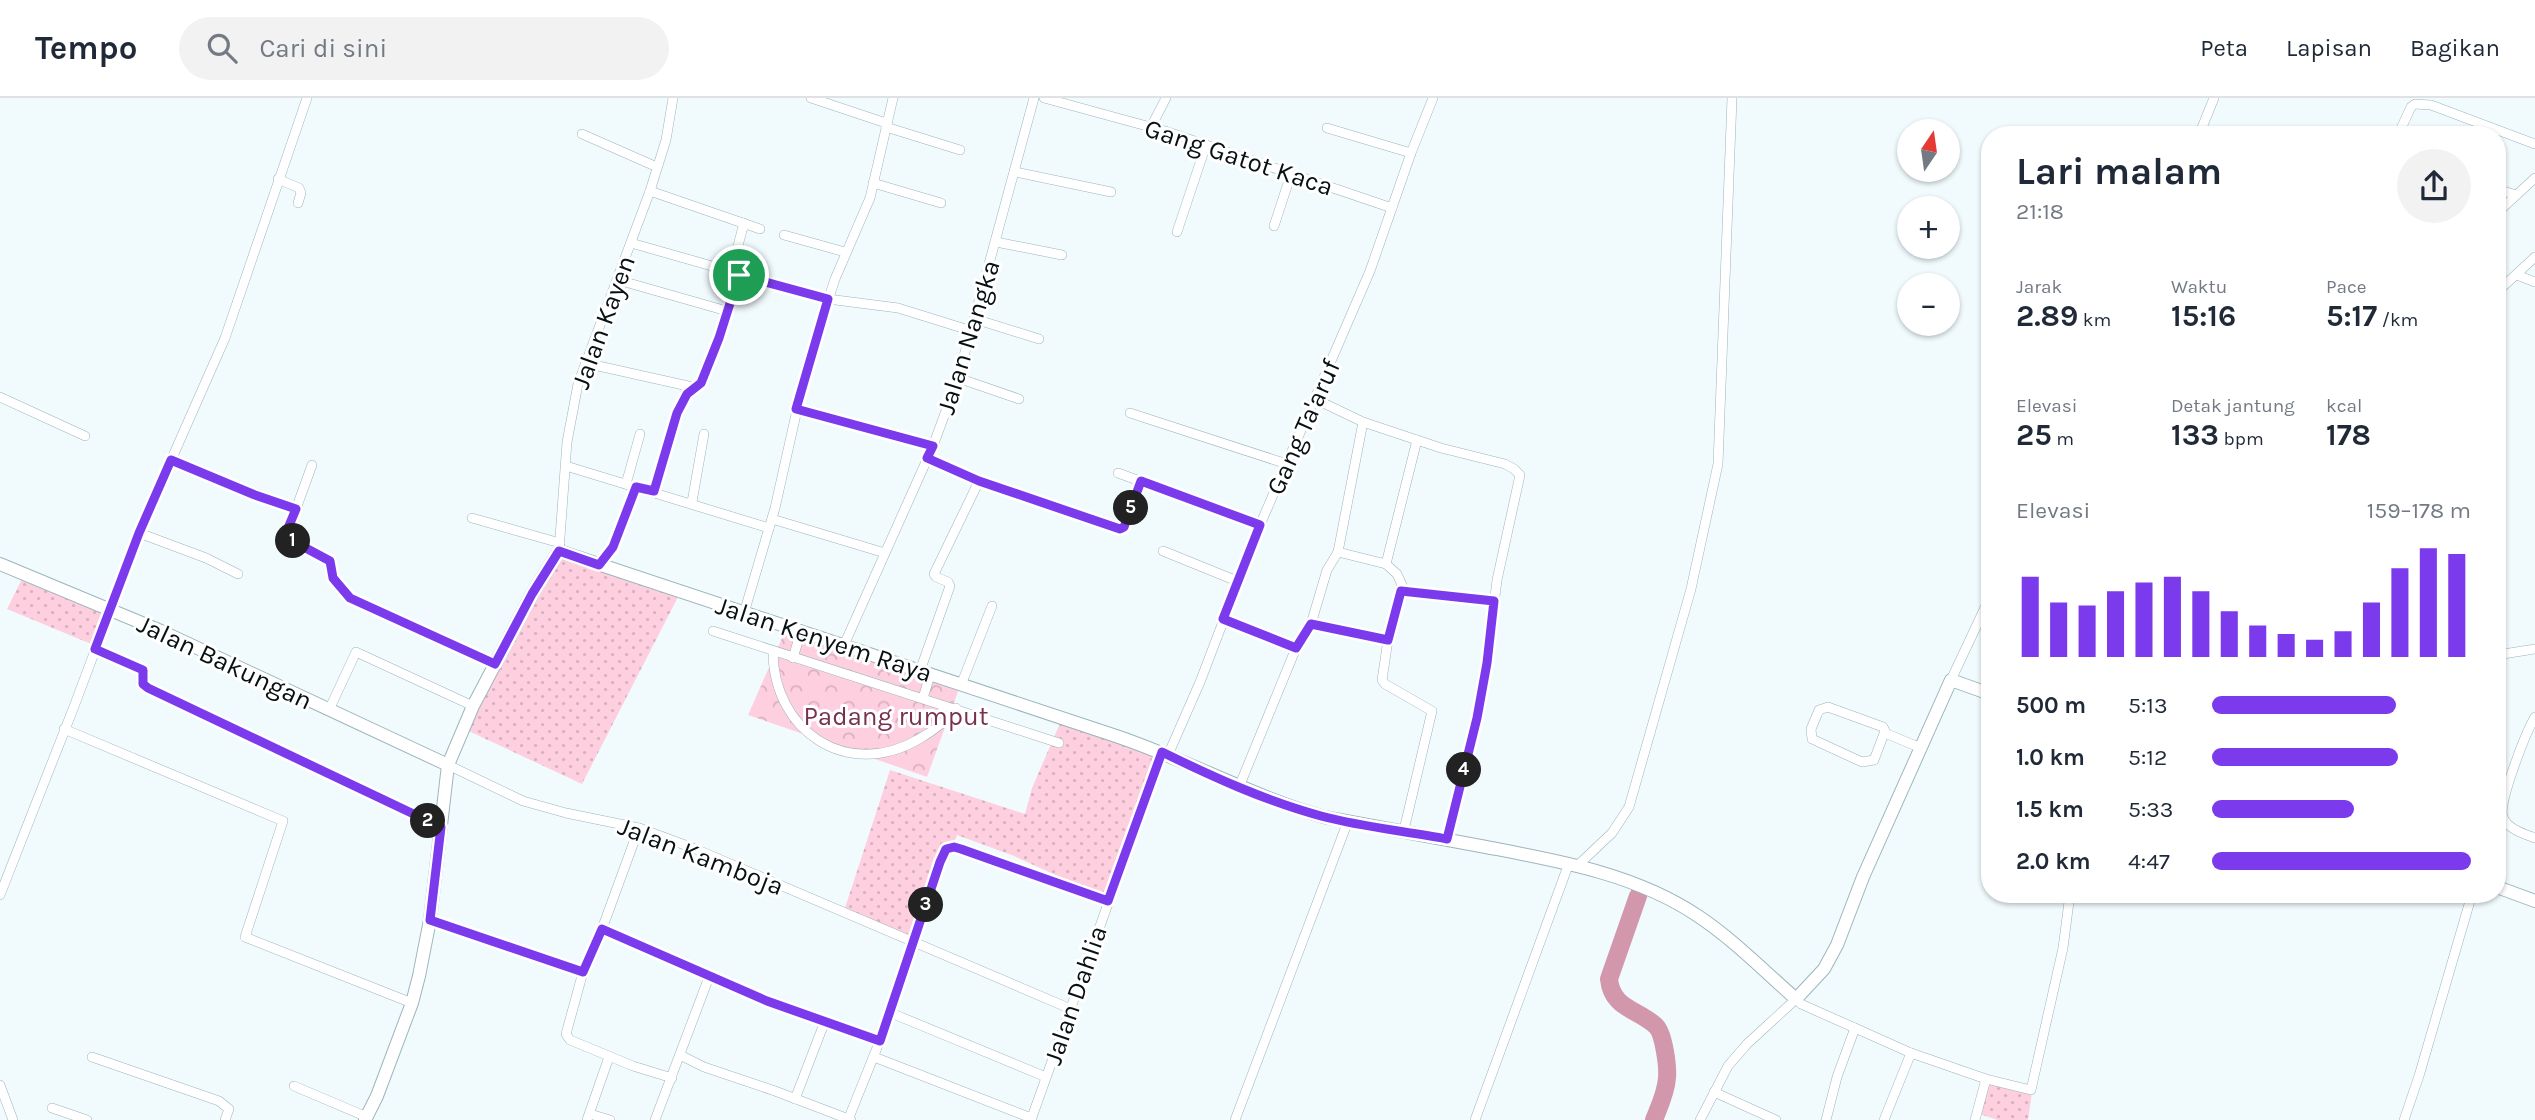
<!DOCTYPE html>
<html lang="id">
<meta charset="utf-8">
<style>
body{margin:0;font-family:Karla,sans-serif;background:#f2f2f3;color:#1f2937;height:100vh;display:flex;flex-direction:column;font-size:26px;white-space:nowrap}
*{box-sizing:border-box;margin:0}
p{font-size:23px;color:#747a83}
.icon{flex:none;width:38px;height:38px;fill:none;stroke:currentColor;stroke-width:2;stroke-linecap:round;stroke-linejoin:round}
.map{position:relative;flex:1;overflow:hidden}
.sheet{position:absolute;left:1981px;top:28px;width:525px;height:777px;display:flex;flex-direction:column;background:#fff;border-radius:28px;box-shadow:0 2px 5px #0004}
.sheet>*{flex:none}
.needle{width:46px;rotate:13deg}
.controls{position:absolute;left:1897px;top:21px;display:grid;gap:14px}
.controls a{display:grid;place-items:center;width:63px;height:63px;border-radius:50%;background:#fff;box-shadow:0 2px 5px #0004;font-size:35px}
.pin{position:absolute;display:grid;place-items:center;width:60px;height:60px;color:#fff;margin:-30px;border:4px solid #fff;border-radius:50%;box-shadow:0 2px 7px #0007}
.km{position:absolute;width:35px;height:35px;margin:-18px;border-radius:50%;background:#222;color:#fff;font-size:19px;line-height:35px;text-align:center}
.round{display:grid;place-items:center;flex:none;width:74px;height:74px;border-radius:37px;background:#f2f2f3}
.head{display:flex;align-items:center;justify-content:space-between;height:119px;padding:0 35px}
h1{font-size:38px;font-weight:700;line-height:52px}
.figures{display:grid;grid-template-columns:repeat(3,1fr);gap:10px;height:119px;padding:7px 35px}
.figures div{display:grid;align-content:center}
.figures b{font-size:30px;font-weight:700}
.figures small{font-size:19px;font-weight:400}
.figures p{font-size:19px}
.chart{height:196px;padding:14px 35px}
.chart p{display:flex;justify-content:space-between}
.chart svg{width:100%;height:126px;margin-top:7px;stroke:#7c3aed;stroke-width:6}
ul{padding:0 35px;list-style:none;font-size:23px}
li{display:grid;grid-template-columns:112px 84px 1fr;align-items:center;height:52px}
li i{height:18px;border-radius:9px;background:#7c3aed}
header{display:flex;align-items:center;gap:42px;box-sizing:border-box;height:98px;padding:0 35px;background:#fff;border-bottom:2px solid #e0e1e3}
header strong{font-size:33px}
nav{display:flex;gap:38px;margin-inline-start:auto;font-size:24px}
.search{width:490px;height:63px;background:#f2f2f3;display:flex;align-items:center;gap:18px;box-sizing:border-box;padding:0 24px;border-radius:38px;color:#747a83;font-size:26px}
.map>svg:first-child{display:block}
</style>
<header>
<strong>Tempo</strong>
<div class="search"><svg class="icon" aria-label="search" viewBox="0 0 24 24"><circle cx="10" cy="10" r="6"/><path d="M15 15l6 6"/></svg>Cari di sini</div>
<nav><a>Peta</a><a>Lapisan</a><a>Bagikan</a></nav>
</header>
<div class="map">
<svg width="2535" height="1022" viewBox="0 0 2535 1022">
<defs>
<pattern id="grass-dots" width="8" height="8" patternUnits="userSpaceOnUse" patternTransform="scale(1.75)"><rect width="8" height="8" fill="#fecfdf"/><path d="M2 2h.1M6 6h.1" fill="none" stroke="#d8b1be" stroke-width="1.8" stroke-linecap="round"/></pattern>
<pattern id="park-crowns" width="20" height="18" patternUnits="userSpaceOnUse" patternTransform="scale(1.75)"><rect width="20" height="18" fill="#fecfdf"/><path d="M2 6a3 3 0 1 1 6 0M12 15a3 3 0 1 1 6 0" fill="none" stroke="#d8b1be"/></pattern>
</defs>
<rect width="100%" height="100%" fill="#f1fbfe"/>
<g fill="url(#grass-dots)">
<polygon points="551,453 679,497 582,686 460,629"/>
<polygon points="25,475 112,507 96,548 7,511"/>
<polygon points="1061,623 1165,656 1104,799 1014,758 957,737 916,846 844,813 890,672 1025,716 1032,690"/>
<polygon points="1985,982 2032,994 2028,1022 1998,1022 1976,1015"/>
</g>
<polygon fill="url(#park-crowns)" points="786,531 960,588 927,679 748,617"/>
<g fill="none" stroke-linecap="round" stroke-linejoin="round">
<path stroke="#d397ac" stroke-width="18" d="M 1638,798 L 1609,881 C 1612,911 1638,911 1656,928 C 1664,936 1668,969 1667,980 C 1666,995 1659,1009 1654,1022"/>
<g stroke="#9cb5bc" stroke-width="10">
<g id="street">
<polyline points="811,0 886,25"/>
<polyline points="1044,0 1165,33 1392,110"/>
<polyline points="886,29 960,52"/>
<polyline points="1151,29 1166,0"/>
<polyline points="1327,30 1411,55"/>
<polyline points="582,36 657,69"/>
<polyline points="2199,37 2214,0"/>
<polyline points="2398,37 2411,9 2415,6 2431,7 2535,46"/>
<polyline points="1015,74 1111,94"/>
<polyline points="278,81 299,90 301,95 298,105"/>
<polyline points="873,85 941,105"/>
<polyline points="2497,91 2516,97"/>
<polyline points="650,93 760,131"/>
<polyline points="2497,115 2535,80"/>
<polyline points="1274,128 1291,76"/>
<polyline points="1177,134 1206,47"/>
<polyline points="784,137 845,154"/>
<polyline points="996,144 1062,157"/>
<polyline points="631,145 828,201 898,210 972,233"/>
<polyline points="731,174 744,125"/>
<polyline points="2517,177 2535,184"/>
<polyline points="618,182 727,213"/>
<polyline points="2497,194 2535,159"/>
<polyline points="975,221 1039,241"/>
<polyline points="585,265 697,290"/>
<polyline points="958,280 1019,301"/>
<polyline points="0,299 85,338"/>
<polyline points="796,311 933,348"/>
<polyline points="1130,315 1287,366"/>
<polyline points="1363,324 1441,350 1505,366 1514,371 1520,377 1497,482 1487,564 1477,620 1447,741"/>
<polyline points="927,360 979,383 1120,431 1123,429 1141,383"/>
<polyline points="171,362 296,411 288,430 287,440 330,463 333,480 350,500 495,566"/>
<polyline points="566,368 769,430"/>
<polyline points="1118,375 1260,427"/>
<polyline points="626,386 640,336"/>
<polyline points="654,393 677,315 687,296 701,285 719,240 739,177"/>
<polyline points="692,404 704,336"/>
<polyline points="296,411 312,367"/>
<polyline points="472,420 560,445"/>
<polyline points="772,421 885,455"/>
<polyline points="139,435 206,460 238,476"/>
<polyline points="559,453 567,344 578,286 650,93 666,42 673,0"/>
<polyline points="1163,453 1237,483"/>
<polyline points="1338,454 1386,466 1397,476 1402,487 1388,542 1382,582 1385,586 1432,613 1404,732"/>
<polyline points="1386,466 1417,342"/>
<polyline points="599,467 613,449 636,389"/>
<polyline points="1401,493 1494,503"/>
<polyline points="744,515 775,410 807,267 835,181 870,100 893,0"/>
<polyline points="1223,521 1296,550"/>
<polyline points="1311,526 1388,542"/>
<polyline points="713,533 1059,645"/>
<polyline points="844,547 933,348 958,280 1034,0"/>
<polyline points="95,551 143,572 143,586 148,590 441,729"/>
<path d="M 773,553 C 773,633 847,683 919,641 C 933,633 946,624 956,610"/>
<polyline points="2497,557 2535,551"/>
<polyline points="793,560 801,533"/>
<polyline points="920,573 950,488 948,484 936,479 934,476 979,383"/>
<polyline points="1951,582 1990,499"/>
<polyline points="961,587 992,508"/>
<polyline points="923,600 930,577"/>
<polygon points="1828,609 1883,629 1885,633 1874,662 1862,664 1812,641 1811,631 1819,612"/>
<polyline points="329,612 356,554 473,608"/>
<path d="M 2535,619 C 2526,634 2498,705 2503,719 C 2507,731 2525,736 2535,740"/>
<polyline points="64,631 283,723 245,839 412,905"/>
<polyline points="1885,635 1921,650"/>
<polyline points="1168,657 1200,584 1260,427 1370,173 1411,55 1433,0"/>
<polyline points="448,667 523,703 566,715 639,730 693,750 1071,911"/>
<polyline points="1239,689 1296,550 1311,526 1327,472 1338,454 1363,324 1315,301"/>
<polyline points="639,730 602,831 583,874 566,936 570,942 633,968 672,980"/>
<polyline points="1578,767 1612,735 1629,709 1691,491 1718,366 1732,0"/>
<polyline points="0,797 75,606 139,435 225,240 307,0"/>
<polyline points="430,822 583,874"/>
<polyline points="602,831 767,903 880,943"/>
<polyline points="891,915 1046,979"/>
<polyline points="680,957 704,969 775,993 851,1022"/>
<polyline points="92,959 219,1003 229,1011 225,1022"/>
<polyline points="874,959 1031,1020"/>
<polyline points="0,987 13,1022"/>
<polyline points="294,988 367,1019"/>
<polyline points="1714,994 1776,1022"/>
<polyline points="795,1001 825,923"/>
<polyline points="52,1010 87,1022"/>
<polyline points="590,1016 610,1022"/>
<polyline points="587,1022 609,959"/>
<polyline points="655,1022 709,879"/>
<polyline points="848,1022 891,915 913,845 946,751 954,749 961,751 1108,803"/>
<polyline points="1031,1022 1162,654"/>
<polyline points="1235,1022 1348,723"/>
<polyline points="1475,1022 1569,765"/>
<polyline points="1700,1022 1728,968 1747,946 1796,901 1801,906 1911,955 1986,981 2031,992 2063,850 2070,796"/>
<polyline points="1826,1022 1837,979 1855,930"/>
<polyline points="1884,1022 1911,955"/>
<polyline points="1975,1022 1986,981"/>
<polyline points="2404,1022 2419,978 2472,796"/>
</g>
</g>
<g stroke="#9cb5bc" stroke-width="14">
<g id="secondary">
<polyline points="0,466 161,533 448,667"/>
<polyline points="2497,789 2535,803"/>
<path d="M 365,1022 L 377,998 L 412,905 L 419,878 L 430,822 L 448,667 L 473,608 L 532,496 L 559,453 L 1116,638 C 1187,662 1252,698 1324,719 C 1378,729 1432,739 1486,749 C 1559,763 1636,776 1698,818 C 1734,842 1764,873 1796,901 L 1824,871 L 1837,847 L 1863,779 L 1951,582 L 1990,596"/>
</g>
</g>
<use href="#street" stroke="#fff" stroke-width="9"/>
<use href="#secondary" stroke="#fff" stroke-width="12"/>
</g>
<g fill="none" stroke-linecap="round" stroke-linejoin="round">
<g stroke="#fff" stroke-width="14">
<path id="route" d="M 739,177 L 828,201 L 796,311 L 933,348 L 927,360 L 979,383 L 1120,431 L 1124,429 L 1141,383 L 1260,427 L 1223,521 L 1296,550 L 1311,526 L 1388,542 L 1401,493 L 1494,503 L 1487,565 L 1477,620 L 1447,741 C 1405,733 1362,729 1321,718 C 1266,703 1213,679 1162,654 L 1108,803 L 961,751 L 954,749 L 946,751 L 940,764 L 880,943 L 767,903 L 602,831 L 583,874 L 430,822 L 441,729 L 148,590 L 143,586 L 143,572 L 95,551 L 139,435 L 171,362 L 255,397 L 296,411 L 288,430 L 287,440 L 330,463 L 333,480 L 350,500 L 495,566 L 532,496 L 559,453 L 599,467 L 613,449 L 636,389 L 654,393 L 677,315 L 687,296 L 701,285 L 719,240 Z"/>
</g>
<use href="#route" stroke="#7c3aed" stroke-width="9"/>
</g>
<g text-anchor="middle" stroke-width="6" stroke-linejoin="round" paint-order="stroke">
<g font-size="26" fill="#071012" stroke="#fff">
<text transform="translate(1239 59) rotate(18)" y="9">Gang Gatot Kaca</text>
<text transform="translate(603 224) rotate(-70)" y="9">Jalan Kayen</text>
<text transform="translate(968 239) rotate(-73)" y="9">Jalan Nangka</text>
<text transform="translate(1303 329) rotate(-66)" y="9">Gang Ta'aruf</text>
<text transform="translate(824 541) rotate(18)" y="9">Jalan Kenyem Raya</text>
<text transform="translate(225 564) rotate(25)" y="9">Jalan Bakungan</text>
<text transform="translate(701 758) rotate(21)" y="9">Jalan Kamboja</text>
<text transform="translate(1075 897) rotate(-71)" y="9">Jalan Dahlia</text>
</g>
<g font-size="26" fill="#79314f" stroke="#fff">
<text x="896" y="627">Padang rumput</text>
</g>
</g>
</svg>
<div class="controls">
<a><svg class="needle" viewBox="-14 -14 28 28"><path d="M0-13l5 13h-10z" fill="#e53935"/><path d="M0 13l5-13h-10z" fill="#747a83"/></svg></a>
<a>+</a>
<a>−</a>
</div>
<div class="pin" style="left:739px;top:177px;background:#1e9e55"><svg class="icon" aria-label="arrive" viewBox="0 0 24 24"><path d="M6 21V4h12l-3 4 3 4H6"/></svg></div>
<b class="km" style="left:293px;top:443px">1</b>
<b class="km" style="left:428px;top:723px">2</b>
<b class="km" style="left:926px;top:807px">3</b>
<b class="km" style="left:1464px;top:672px">4</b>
<b class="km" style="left:1131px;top:410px">5</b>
<section class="sheet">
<div class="head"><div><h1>Lari malam</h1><p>21:18</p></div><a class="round"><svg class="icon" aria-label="share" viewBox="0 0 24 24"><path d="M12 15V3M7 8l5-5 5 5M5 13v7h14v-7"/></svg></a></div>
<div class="figures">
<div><p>Jarak</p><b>2.89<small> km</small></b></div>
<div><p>Waktu</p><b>15:16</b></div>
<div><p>Pace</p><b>5:17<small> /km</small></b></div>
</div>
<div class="figures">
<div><p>Elevasi</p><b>25<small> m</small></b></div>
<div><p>Detak jantung</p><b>133<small> bpm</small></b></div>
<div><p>kcal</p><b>178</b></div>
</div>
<div class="chart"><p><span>Elevasi</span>159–178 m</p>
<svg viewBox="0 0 160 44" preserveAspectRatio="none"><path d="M5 44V16M15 44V25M25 44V26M35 44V21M45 44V18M55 44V16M65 44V21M75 44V28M85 44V33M95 44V36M105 44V38M115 44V35M125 44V25M135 44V13M145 44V6M155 44V8"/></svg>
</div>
<ul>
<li><b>500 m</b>5:13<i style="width:71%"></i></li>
<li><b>1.0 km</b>5:12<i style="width:72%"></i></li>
<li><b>1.5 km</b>5:33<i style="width:55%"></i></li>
<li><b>2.0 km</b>4:47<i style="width:100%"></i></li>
</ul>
</section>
</div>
